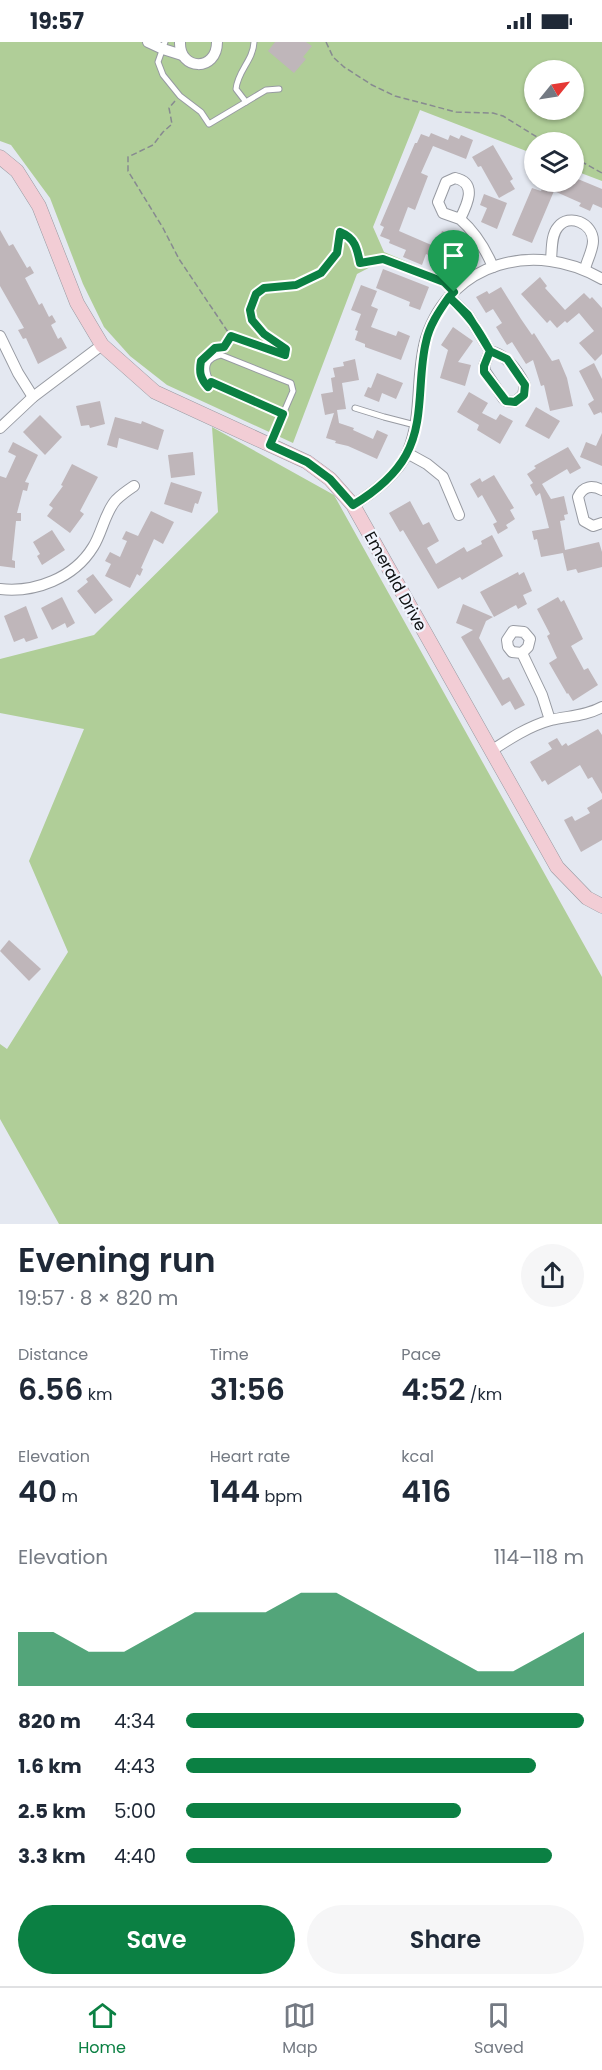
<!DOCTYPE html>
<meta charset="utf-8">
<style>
body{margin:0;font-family:Poppins,sans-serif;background:#f6f6f7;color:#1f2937;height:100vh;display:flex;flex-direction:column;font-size:22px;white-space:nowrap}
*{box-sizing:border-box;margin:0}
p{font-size:20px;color:#747a83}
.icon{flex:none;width:33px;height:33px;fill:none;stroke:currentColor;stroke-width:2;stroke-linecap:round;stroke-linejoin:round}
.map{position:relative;height:1182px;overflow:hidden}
.side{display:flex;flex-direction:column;background:#fff;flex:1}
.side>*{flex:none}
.needle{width:39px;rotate:60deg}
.tools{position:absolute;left:524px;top:18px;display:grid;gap:12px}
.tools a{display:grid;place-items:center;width:60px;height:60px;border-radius:50%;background:#fff;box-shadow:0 2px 4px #0004;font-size:30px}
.pin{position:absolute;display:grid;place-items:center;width:51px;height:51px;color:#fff;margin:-62px -26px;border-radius:50% 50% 50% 0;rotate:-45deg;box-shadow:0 0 6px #0007}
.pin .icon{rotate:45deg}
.round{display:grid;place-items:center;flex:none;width:63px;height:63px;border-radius:32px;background:#f6f6f7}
.overview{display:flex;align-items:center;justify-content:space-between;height:102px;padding:0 18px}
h1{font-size:33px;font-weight:600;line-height:45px}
.figures{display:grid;grid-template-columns:repeat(3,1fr);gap:9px;height:102px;padding:6px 18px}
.figures div{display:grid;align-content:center}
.figures b{font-size:30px;font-weight:600}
.figures small{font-size:16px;font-weight:400}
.figures p{font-size:16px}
.chart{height:168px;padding:12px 18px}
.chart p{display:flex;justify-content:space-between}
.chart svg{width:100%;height:108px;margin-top:6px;fill:#0b8043;opacity:.7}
.primary-button{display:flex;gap:12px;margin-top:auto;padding:12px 18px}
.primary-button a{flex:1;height:69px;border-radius:36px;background:#0b8043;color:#fff;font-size:24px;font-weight:600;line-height:69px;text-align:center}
.primary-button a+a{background:#f6f6f7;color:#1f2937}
ul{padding:0 18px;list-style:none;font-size:20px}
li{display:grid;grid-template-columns:96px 72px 1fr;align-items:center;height:45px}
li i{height:15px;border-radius:8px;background:#0b8043}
.status{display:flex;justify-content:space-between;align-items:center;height:42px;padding:0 30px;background:#fff;direction:ltr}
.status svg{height:16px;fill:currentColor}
.tab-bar{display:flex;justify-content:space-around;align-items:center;height:84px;border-top:2px solid #e0e1e3;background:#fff;font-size:16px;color:#747a83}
.tab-bar a{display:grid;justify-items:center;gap:3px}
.tab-bar .current{color:#0b8043}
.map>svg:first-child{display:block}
</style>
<div class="status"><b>19:57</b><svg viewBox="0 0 49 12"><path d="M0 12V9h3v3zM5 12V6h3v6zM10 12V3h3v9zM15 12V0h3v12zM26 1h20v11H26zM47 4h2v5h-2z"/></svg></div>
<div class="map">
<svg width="602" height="1182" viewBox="0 0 602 1182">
<rect width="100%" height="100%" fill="#e4e8f1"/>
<g fill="#b0ce98" fill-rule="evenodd">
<path d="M 0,0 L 602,0 L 602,139 L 573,128 L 573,100 L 534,100 L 534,112 L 420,68 L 373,185 L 384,210 L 453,239 L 446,244 L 380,220 L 357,232 L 293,401 L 167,343 L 130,314 L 104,285 L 83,242 L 50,156 L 11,103 L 0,99 ZM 534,28 L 573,28 L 573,68 L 534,68 Z"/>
<polygon points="212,385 334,453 602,935 602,1182 59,1182 0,1077 0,1002 7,1007 68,910 29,819 84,687 0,671 0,617 94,593 218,470"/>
</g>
<g fill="#bfb6ba">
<polygon points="275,0 306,0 312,4 303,15 306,17 294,31 268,9"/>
<polygon points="431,91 448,98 450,93 459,97 461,93 473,98 466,117 433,104 421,131 428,134 415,168 408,165 399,189 436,205 442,189 462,197 458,209 454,208 450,217 441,214 440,218 426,212 422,223 403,215 406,208 389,201 390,198 380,194 384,185 380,183 415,101 417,101 421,92 429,95"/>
<polygon points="493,103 513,137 510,139 515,147 499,156 481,124 478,125 472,115"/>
<polygon points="573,135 602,147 602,166 593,162 590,169 579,164 581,161 554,149 532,201 512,193 532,146 541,149 545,140 573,140"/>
<polygon points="484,152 507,161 497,187 481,180 487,166 480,163"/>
<polygon points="0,188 9,204 13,202 27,226 30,224 34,231 25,236 39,263 42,261 49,275 52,273 56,280 51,283 58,297 61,295 67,306 38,322 26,296 23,297 18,288 24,286 0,244"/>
<polygon points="383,227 429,245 420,268 409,264 410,260 376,246"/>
<polygon points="540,235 547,244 545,246 565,268 584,251 590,257 592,255 602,266 602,312 595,319 579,301 594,289 579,271 567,281 565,279 557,286 550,278 547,281 521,252"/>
<polygon points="361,243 377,249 371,264 378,267 371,285 396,294 398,289 410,294 401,318 365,305 365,302 355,298 358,289 355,288 361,272 351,268"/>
<polygon points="501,245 521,277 532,293 534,291 552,319 559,317 567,336 573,364 550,369 544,343 541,344 533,318 526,322 512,300 507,303 496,285 502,281 493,267 486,271 476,255 487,249 489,252"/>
<polygon points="453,285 473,299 458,320 471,323 465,344 440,336 448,308 441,303"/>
<polygon points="355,317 359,338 342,341 346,367 337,368 339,381 354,386 353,388 373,397 377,388 388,393 377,417 348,404 335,401 336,399 326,396 334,371 325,373 321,352 333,350 331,336 335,335 333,326 344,324 343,320"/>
<polygon points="594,321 602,337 602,372 601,370 594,373 588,362 594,358 579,329"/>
<polygon points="377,331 403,341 396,357 382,351 379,360 364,354 368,345 371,346"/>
<polygon points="469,350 488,361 482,371 496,378 500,372 513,379 500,402 477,388 479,383 457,370"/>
<polygon points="100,359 105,382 90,386 89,383 81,384 76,364"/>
<polygon points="536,365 560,379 549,397 525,384"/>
<polygon points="40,373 62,395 45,413 23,390"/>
<polygon points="115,375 141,382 142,379 164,388 158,408 119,396 117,406 107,403"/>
<polygon points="602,391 602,424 580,415 586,400 596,404"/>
<polygon points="13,400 38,413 25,440 29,441 27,449 23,448 17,471 21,471 21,479 16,479 12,518 15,519 15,526 0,524 0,434 6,436 16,414 8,410"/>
<polygon points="568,405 581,426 570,432 567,427 542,442 551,457 564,454 568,472 564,473 565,478 560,479 565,508 599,500 602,510 602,525 578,531 576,527 567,529 563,511 541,515 537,497 534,498 532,489 549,486 540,451 536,454 530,443 533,441 527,432 536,426 534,424"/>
<polygon points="193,410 195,433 171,436 168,413"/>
<polygon points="72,422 98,435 80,469 84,472 70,491 47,474 53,466 49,463 63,444 61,443"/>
<polygon points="494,433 514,466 510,468 515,477 506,483 508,486 498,492 493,482 497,480 482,453 478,456 470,442 480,436 482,440"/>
<polygon points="171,440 202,450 198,462 195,461 192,471 164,462"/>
<polygon points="410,459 423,483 429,480 439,499 427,506 436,522 464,505 467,510 482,502 481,499 492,493 503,514 462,538 460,535 438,547 403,488 400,490 389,471"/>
<polygon points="151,469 174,480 163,502 154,497 141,526 143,527 140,534 137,532 130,546 105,534 111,522 105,519 110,510 120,515 127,499 122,497 126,489 138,494"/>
<polygon points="52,488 65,508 42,523 37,514 40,512 33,500"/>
<polygon points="518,530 519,533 524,530 532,549 523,553 527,562 518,567 516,563 494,575 480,550"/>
<polygon points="93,532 113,558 95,572 77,549 88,540 86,537"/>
<polygon points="62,555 75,581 67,586 65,581 52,588 41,566"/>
<polygon points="558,555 561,560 564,558 583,597 571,604 584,628 588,626 598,643 573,659 568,651 567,652 549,621 557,616 547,594 550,592 537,567"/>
<polygon points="463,562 493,575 486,579 479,596 503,638 509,635 525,663 515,668 510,659 502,664 461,595 473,588 456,581"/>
<polygon points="26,564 38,596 26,600 24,596 14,600 4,574"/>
<polygon points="598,687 602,693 602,752 592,735 588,737 580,723 548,743 545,738 542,740 530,720 552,707 548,701 557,696 562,704 566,701 568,704"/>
<polygon points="602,757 602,798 581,810 564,778 572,774 575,779 590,771 587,766"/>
<polygon points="9,898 41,927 29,939 0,909"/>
</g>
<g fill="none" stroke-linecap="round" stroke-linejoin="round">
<g stroke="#979aa2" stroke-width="7">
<g id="lane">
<polyline points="165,0 158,20 163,33 180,54 201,70 209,82 266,48 279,47"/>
<path d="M 246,60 L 236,47 C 238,28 253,19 254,0"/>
<polyline points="355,366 384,375 415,383"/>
<path d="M 270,402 L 293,349 L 291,341 L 221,313 C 206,316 203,326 211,340 L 283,372"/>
</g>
</g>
<g stroke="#979aa2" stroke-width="12">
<g id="street">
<polyline points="148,0 163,7 182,13"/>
<path d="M 180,0 C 179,29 217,30 217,0"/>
<path d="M 460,177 L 443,171 L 438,160 L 446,140 L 455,136 C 478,141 467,163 460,177 C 476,191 485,206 493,225"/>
<path d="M 551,218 C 552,207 551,193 558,185 C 569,171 593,181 593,199 C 593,208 587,218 585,227"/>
<path d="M 449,255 L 468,273 L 490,309 L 484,324 L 485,329 L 503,356 L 506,359 L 515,360 L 523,353 L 525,343 C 517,328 507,313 490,309"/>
<polyline points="0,294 18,331 33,355"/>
<polyline points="0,386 33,355 102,303"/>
<polyline points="407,411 427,422 443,435 459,473"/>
<path d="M 602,448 C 592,443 583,444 578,455 L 584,479 L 593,484 L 602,481"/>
<path d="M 353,463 C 373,451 399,431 408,409 C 423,373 415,333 426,296 C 451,219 536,198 602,237"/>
<path d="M 0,547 C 35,551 74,536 93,505 C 102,491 105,470 116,458 C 121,453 128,448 134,444"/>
<polyline points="522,611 512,610 508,605 507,598 513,589 524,590 530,597 528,605 522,611 542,653 550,678"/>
<path d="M 491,709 C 509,697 529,684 551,678 C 568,674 586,674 602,665"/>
</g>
</g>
<g stroke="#979aa2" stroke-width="15">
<polyline id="secondary" points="0,115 17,129 39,164 77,261 102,303 155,350 307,420 330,437 353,463 557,825 587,856 602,864"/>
</g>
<g stroke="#878a90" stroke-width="1.5" stroke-dasharray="6 3" stroke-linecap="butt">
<polyline points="326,0 333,15 344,25 372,43 395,54 456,70 493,71 503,74 545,100"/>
<polyline points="175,59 169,66 172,82 163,90 153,103 128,115 128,129 163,186 179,217 230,293"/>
<polyline points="573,115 602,131"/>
<path d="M 222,305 L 224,305 L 231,293 L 285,313 L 286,307 L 264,292 L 252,278 L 250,268 L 256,252 L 264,246 L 296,243 L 321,231 L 337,211 L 340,190 C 355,196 357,206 360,221 L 383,217 L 446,242"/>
</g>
<use href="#lane" stroke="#fff" stroke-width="5"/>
<use href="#street" stroke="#fff" stroke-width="10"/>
<use href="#secondary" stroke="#f2cdd5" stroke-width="14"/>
</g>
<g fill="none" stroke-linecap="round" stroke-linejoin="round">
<g stroke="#fff" stroke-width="12">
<path id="route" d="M 454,250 L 444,240 L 383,217 L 360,221 C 357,206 355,196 340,190 L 337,211 L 321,231 L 296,243 L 264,246 L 256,252 L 250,268 L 252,278 L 264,292 L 286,307 L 285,313 L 231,294 L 224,305 L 215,306 L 201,319 C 199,330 200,336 208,345 L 211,340 L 283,372 L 270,403 L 307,420 L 330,437 L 353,463 C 373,451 395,433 406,413 C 425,379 417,336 426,300 C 429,284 439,269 449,255 L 468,273 L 490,309 L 507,317 L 525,343 L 524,353 L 515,360 L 506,359 L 484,330 L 484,324 L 490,309 C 477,285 469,274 449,255 L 454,250"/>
</g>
<use href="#route" stroke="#0b8043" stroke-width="8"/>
</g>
<g text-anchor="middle" stroke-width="4.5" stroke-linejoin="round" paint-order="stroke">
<g font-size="16" fill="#0d0f11" stroke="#f1f5fe">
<text transform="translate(396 539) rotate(61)" y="6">Emerald Drive</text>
</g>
</g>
</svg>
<div class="tools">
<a><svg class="needle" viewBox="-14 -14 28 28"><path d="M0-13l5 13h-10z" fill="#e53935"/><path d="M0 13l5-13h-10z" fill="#747a83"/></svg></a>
<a><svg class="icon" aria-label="layers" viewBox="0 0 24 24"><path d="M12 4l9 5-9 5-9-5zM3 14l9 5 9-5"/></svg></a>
</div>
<div class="pin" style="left:454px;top:250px;background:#1e9e55"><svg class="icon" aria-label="arrive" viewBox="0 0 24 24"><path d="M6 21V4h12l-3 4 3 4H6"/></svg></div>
</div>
<section class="side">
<div class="overview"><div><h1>Evening run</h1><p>19:57 · 8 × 820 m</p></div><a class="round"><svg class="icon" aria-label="share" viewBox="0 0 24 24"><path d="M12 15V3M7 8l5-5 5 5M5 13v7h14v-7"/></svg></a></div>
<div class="figures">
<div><p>Distance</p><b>6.56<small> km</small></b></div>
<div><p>Time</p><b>31:56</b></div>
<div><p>Pace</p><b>4:52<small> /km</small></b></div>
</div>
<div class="figures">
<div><p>Elevation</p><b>40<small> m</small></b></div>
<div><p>Heart rate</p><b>144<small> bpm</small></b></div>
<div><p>kcal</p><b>416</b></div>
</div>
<div class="chart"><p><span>Elevation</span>114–118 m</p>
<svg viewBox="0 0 160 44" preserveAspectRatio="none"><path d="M0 44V22L10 22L20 30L30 30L40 22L50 14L60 14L70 14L80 6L90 6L100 14L110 22L120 30L130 38L140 38L150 30L160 22V44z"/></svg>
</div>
<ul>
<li><b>820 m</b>4:34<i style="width:100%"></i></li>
<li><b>1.6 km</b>4:43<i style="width:88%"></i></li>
<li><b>2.5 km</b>5:00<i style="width:69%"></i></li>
<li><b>3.3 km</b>4:40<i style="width:92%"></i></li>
</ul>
<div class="primary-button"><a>Save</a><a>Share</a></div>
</section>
<nav class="tab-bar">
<a class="current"><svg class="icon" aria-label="home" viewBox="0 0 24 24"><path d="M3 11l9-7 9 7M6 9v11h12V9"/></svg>Home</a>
<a><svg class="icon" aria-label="map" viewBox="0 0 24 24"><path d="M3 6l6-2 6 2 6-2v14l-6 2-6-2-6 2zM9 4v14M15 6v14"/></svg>Map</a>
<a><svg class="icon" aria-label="saved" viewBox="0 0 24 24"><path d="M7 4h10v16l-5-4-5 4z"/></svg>Saved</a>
</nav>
